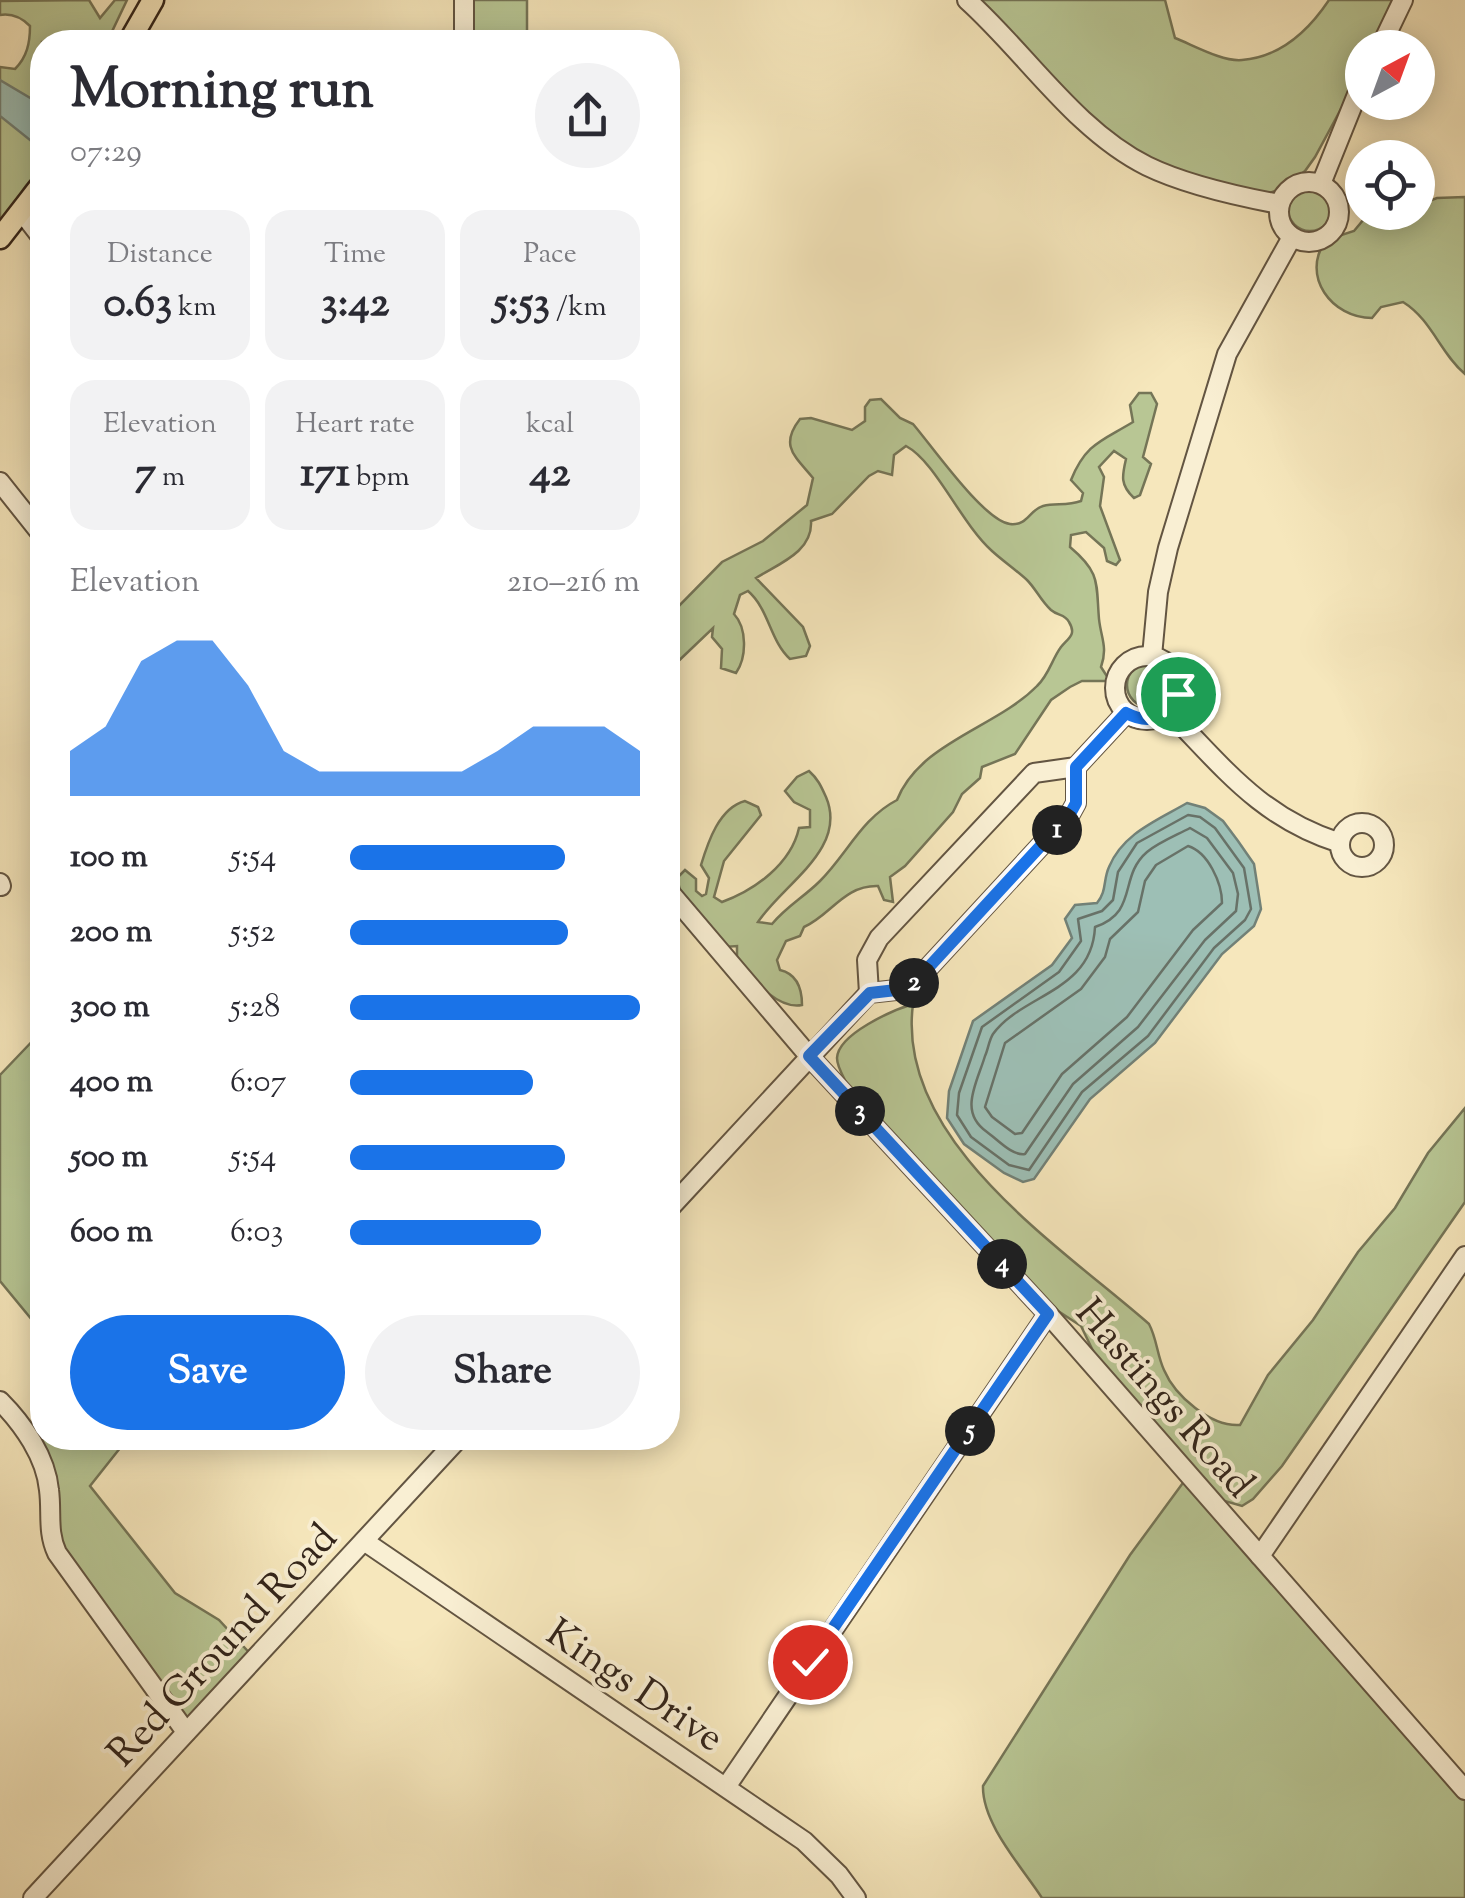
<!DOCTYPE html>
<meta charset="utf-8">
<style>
body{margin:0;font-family:"Sorts Mill Goudy",serif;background:#f2f2f3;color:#2b2b33;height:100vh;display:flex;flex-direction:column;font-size:38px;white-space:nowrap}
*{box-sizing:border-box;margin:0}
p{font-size:32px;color:#7c7c81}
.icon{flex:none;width:55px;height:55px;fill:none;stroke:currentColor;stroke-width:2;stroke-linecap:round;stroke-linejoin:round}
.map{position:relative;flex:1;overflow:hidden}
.drawer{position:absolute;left:30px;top:30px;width:650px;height:1420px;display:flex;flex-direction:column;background:#fff;border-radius:40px;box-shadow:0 5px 25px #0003}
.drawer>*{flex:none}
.needle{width:65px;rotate:41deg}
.fabs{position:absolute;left:1345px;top:30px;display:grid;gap:20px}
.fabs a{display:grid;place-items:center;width:90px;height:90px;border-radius:50%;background:#fff;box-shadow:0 5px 25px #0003;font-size:50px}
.pin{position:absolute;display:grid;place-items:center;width:85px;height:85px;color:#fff;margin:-42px;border:5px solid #fff;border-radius:50%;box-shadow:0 2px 10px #0007}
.km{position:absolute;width:50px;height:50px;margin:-25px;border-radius:50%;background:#222;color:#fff;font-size:28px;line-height:50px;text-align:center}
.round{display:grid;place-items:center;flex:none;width:105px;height:105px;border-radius:52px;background:#f2f2f3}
.summary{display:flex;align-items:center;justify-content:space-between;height:170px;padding:0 40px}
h1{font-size:55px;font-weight:700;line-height:75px}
.stats{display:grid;grid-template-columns:repeat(3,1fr);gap:15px;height:170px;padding:10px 40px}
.stats div{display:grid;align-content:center;border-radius:25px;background:#f2f2f3;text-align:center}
.stats b{font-size:42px;font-weight:700}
.stats small{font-size:28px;font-weight:400}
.stats p{font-size:28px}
.chart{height:280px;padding:20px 40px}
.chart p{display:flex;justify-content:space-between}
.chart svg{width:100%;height:180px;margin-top:10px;fill:#1a73e8;opacity:.7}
.action{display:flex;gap:20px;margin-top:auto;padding:20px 40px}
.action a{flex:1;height:115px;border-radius:60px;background:#1a73e8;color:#fff;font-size:40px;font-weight:700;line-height:115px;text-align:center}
.action a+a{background:#f2f2f3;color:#2b2b33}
ul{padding:0 40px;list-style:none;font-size:32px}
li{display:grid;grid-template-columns:160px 120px 1fr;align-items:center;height:75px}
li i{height:25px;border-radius:12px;background:#1a73e8}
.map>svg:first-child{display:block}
</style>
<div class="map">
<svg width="1465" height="1898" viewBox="0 0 1465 1898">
<rect width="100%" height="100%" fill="#f6e7bc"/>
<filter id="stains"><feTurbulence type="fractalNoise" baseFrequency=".002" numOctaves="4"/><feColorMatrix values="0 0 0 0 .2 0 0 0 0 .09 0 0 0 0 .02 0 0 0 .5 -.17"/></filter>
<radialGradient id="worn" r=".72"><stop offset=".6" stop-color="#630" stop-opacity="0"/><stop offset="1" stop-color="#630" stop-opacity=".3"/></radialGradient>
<g fill="#b8c694" stroke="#757557" stroke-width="2.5">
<path d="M 89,0 L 100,18 L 115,0 L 127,0 L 107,42 L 42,42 L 42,173 C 20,182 16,211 0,228 L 0,67 L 15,69 C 27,57 30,43 30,26 C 21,17 12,13 0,15 L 0,1 Z"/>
<polygon points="471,0 527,0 527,42 472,42"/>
<path d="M 967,0 L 1165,0 L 1175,38 C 1193,45 1223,62 1242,60 C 1280,57 1309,30 1329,0 L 1401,0 L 1375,47 L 1362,48 L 1362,70 L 1315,157 L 1305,171 L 1283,188 L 1264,195 L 1134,158 Z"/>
<circle cx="1310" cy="209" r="22"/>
<path d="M 1465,197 L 1465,374 C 1440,353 1432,320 1403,302 L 1381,307 L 1372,318 C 1332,318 1300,276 1326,240 L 1354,231 L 1369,213 L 1418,212 L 1418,205 L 1437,198 Z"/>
<path d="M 1139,393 L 1151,393 L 1157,404 L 1143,457 L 1151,464 L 1140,495 L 1134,498 C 1120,485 1122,476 1126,459 L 1114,451 L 1099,467 L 1104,477 L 1100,506 L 1120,560 L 1116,565 L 1107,561 L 1104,548 L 1086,532 L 1071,535 L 1070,547 C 1101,573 1096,583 1099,619 C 1101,638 1108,647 1101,667 L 1110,681 L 1082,681 L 1070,687 L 1051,700 L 1015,754 L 982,767 L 980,778 L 962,794 L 953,812 L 905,866 L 890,877 L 893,902 L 884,900 L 878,886 C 844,885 831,915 804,927 L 800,936 L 786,941 L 777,960 L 780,970 C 797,974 802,988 802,1005 C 777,1010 752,978 737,961 L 737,946 L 724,947 L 680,890 L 677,878 L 685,870 L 696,879 L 696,891 L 702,896 L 706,894 L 709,878 L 701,865 C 708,842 719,808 745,801 L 758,807 L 761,815 L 724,861 L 714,897 L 722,902 C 755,890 791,864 799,828 L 810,827 L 810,810 L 794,802 L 785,791 L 797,777 L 809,771 C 818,779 821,786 826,797 C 848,849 783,884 758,922 L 772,924 C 787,906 804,897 820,881 C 847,854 862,818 897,800 C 920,742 996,728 1037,686 C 1049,675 1052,659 1061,647 C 1068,638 1077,635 1069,622 C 1065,614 1058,616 1051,610 C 1041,601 1036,589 1027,580 C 1016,570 1003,561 992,551 C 960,522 936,462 906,446 L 894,455 L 892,475 L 878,471 L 869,476 L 832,514 L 811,521 C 813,552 778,564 756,578 L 803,627 L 810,646 L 806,656 L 790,659 C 770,641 769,609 748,591 L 740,595 L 734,614 C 747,628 747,657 736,673 L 721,668 L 722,649 L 712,637 L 713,628 L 668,671 L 668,617 L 722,562 L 763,541 L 807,505 L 813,478 C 795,456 779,446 800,419 L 811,418 L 852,430 L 865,421 L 865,407 L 870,400 L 881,399 L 900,418 L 913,424 C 932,446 984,521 1010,524 C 1028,526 1029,510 1043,506 C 1056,503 1067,506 1081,501 L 1083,493 L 1071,480 C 1086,443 1102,441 1133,422 L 1130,405 Z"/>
<circle cx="1149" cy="685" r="22"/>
<path d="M 913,1004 C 895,1140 1060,1246 1149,1324 C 1157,1339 1157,1355 1164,1370 C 1175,1396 1211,1427 1240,1425 L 1268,1375 L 1313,1320 L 1358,1252 L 1395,1208 L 1428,1153 L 1465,1108 L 1465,1202 L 1282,1466 L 1253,1499 L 1242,1506 L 1221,1500 L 1095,1355 L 1081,1326 L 1052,1307 L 849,1088 C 845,1079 837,1068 837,1058 C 838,1034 893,1010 913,1004 Z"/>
<polygon points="42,1031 42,1332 0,1281 0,1075"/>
<polygon points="42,1412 42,1438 128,1438 90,1486 175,1593 219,1620 255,1659 187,1732 63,1563 34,1446"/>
<path d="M 1188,1476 L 1465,1790 L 1465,1898 L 1042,1898 C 1022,1867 982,1824 983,1786 L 1130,1555 Z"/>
</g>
<g fill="#9dbfb5" stroke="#728177" stroke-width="2.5">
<polygon points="0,80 42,105 42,143 35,144 0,116"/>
<path d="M 1187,803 L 1205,808 L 1223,821 L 1238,841 L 1254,864 L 1261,909 L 1254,926 L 1222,954 L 1155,1043 L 1090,1099 L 1034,1179 L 1023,1182 L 1004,1173 L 964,1144 L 947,1118 L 949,1091 L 973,1021 L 1052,965 L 1072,938 L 1065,919 L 1075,905 L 1097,903 C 1107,891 1103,880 1109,867 C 1123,833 1158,820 1187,803 Z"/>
</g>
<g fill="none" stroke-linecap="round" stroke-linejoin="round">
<g stroke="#687268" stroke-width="2.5">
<polygon points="1188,815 1200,817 1215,828 1244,868 1251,909 1245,920 1214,948 1148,1036 1082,1092 1029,1170 1009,1165 971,1137 957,1115 959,1093 982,1027 1059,972 1081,941 1078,919 1102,911 1113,900 1118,872 1137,843"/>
<path d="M 1190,828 L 1207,838 L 1233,873 L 1238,894 L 1236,911 L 1205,940 L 1138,1027 L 1073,1084 L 1025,1154 C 1012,1156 998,1140 987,1132 C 958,1112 977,1083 985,1056 C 988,1050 989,1040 993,1034 C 1022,994 1092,992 1095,927 C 1139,912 1118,877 1147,852 C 1159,842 1177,835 1190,828 Z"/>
<path d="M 1188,846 C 1208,852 1222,883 1222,903 L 1193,930 L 1127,1017 L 1062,1074 L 1022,1133 L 1015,1134 L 992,1117 L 985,1107 L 1005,1043 L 1081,989 L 1105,957 L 1110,939 L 1138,912 L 1145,881 L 1156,865 Z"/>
</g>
<g stroke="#635542" stroke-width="22">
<g id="minor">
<polyline points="464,0 464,42"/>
<path d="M 967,0 C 1026,53 1075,130 1147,166 C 1186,185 1236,196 1279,204"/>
<polyline points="1380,48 1403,0"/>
<circle cx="1309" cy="212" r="30"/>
<polyline points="1321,184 1362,82"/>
<polyline points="22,212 42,238"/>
<polyline points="0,482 42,535"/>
<polyline points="1152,656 1158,592 1168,548 1227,354 1292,237"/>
<circle cx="1147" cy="688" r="32"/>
<path d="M 1169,712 C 1224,768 1261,818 1340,843"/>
<circle cx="1362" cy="845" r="22"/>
<polyline points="0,883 1,886"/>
<polyline points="668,890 809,1056 1048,1314 1465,1790"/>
<polyline points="869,993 867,960 879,938 1034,773 1076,767 1126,713"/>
<polyline points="668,1210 869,993 905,989 916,981 1070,814 1076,803 1076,767"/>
<path d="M 0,1401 C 23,1424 46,1457 49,1490 C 52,1512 47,1532 57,1553 L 186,1732"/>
<polyline points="364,1541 804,1841 839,1875 856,1898"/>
<polyline points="1260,1556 1465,1256"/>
<polyline points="726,1787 1048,1314"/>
<polyline points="33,1898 459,1438"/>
</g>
</g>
<g stroke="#32241a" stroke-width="25">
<g id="major">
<polyline points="129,42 153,0"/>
<polyline points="0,238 42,184"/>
</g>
</g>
<use href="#minor" stroke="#f9efd3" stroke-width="18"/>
<use href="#major" stroke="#f6e7bc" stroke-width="20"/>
</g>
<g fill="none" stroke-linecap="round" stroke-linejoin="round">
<g stroke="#fff" stroke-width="20">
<path id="route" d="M 810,1662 L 1048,1314 L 809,1056 L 870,993 L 905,989 L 916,981 L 1070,814 L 1076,803 L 1076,767 L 1126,713 C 1149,725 1169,719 1178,694"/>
</g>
<use href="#route" stroke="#1a73e8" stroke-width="12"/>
</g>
<g text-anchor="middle" stroke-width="8" stroke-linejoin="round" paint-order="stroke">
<g font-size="40" fill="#32241a" stroke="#f9efd3">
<text transform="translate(1166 1397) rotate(49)" y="14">Hastings Road</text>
<text transform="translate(221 1644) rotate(-47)" y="14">Red Ground Road</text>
<text transform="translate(636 1684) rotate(34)" y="14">Kings Drive</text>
</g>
</g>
<rect width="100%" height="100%" filter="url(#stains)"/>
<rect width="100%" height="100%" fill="url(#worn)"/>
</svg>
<div class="fabs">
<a><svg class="needle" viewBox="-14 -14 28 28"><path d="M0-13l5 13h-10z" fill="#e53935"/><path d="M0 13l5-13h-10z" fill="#7c7c81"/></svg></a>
<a><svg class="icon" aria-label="locate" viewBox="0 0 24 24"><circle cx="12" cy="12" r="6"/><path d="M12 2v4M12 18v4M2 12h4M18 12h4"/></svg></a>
</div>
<div class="pin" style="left:1178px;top:694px;background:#1e9e55"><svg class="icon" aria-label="arrive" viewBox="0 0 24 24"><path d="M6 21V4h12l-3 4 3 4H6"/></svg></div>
<div class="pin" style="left:810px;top:1662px;background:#d93025"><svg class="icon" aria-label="check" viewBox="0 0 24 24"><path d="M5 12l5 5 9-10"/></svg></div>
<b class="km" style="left:1057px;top:830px">1</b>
<b class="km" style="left:914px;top:983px">2</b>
<b class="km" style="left:860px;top:1111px">3</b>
<b class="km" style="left:1002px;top:1264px">4</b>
<b class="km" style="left:970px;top:1431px">5</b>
<section class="drawer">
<div class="summary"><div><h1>Morning run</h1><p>07:29</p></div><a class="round"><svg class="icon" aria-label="share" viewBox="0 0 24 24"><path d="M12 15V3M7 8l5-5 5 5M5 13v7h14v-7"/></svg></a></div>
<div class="stats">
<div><p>Distance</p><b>0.63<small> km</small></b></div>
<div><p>Time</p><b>3:42</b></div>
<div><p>Pace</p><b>5:53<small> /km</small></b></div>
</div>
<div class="stats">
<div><p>Elevation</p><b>7<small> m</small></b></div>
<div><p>Heart rate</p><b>171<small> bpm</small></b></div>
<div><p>kcal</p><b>42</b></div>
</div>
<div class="chart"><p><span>Elevation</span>210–216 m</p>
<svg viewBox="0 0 160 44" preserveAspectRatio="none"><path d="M0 44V33L10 27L20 11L30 6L40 6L50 17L60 33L70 38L80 38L90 38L100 38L110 38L120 33L130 27L140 27L150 27L160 33V44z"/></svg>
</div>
<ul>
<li><b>100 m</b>5:54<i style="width:74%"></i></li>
<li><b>200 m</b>5:52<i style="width:75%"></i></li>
<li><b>300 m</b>5:28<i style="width:100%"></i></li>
<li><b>400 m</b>6:07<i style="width:63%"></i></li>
<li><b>500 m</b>5:54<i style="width:74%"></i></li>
<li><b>600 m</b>6:03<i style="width:66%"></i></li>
</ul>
<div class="action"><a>Save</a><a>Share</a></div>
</section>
</div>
